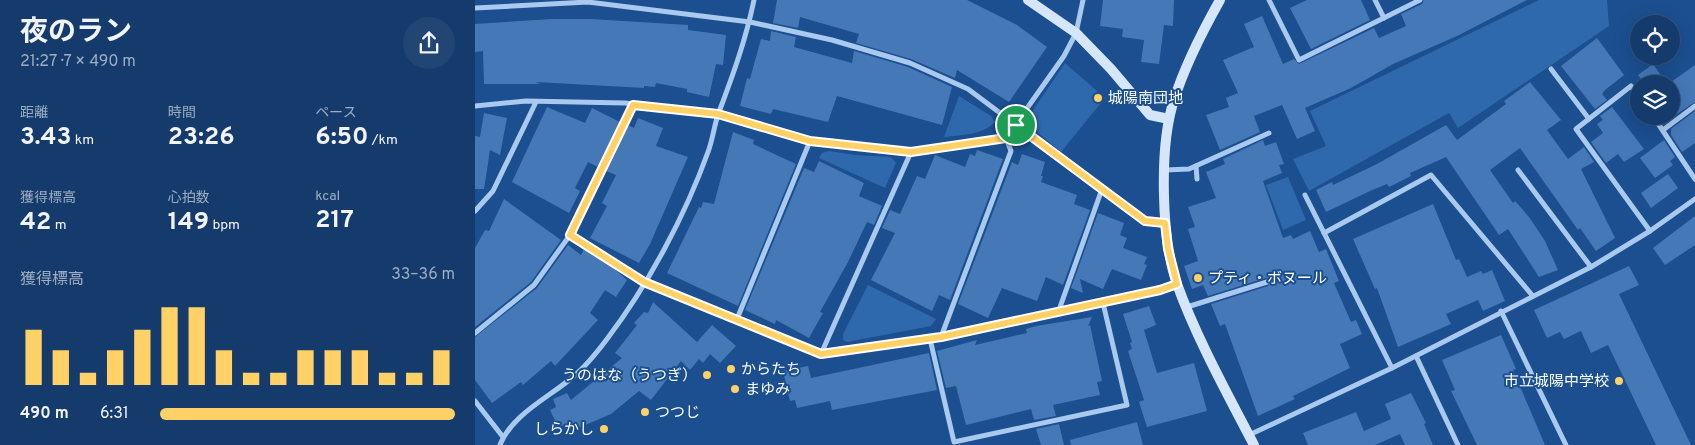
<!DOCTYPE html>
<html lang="ja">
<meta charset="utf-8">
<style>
body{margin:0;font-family:Overpass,"Noto Sans JP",sans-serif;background:#214673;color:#f1f3f6;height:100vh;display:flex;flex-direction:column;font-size:19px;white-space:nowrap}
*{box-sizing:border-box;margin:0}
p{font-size:16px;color:#9dadc1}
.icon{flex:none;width:28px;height:28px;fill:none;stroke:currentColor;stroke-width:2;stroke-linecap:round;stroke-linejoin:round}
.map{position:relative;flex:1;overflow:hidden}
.sheet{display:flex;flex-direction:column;background:#143b6b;width:475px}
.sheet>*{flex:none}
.controls{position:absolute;left:1155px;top:15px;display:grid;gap:10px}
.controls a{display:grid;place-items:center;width:50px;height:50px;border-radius:50%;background:#143b6b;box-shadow:0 5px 20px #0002,0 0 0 1px #33557e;font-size:25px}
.pin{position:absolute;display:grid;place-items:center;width:42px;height:42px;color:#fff;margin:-21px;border:2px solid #fff;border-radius:50%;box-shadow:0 1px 5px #0007}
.round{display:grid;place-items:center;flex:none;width:52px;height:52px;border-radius:26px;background:#214673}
.overview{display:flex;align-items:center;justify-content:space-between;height:85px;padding:0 20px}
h1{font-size:28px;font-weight:700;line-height:38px}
.stats{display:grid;grid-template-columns:repeat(3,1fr);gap:8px;height:85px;padding:5px 20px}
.stats div{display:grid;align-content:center}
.stats b{font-size:25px;font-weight:700}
.stats small{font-size:14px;font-weight:400}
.stats p{font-size:14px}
.chart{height:140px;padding:10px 20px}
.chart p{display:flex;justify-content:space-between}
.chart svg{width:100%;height:90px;margin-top:5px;stroke:#ffd166;stroke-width:6}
ul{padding:0 20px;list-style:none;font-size:16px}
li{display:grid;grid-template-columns:80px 60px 1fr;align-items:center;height:38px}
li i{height:12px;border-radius:6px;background:#ffd166}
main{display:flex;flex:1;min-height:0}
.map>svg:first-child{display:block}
</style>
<main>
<section class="sheet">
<div class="overview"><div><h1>夜のラン</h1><p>21:27 · 7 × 490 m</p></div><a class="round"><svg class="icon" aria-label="share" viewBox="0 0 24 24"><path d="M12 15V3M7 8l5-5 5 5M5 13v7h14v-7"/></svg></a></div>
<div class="stats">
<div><p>距離</p><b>3.43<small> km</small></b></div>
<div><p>時間</p><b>23:26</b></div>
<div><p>ペース</p><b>6:50<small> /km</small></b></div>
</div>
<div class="stats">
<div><p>獲得標高</p><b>42<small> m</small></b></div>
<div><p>心拍数</p><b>149<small> bpm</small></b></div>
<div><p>kcal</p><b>217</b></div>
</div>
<div class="chart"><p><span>獲得標高</span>33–36 m</p>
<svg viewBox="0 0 160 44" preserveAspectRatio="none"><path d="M5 44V17M15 44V27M25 44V38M35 44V27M45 44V17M55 44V6M65 44V6M75 44V27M85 44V38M95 44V38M105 44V27M115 44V27M125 44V27M135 44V38M145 44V38M155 44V27"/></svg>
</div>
<ul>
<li><b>490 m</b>6:31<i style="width:100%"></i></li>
</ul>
</section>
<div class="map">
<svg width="1220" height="445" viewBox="0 0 1220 445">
<rect width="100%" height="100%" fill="#1b4f8f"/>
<g fill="#2e69ad">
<polygon points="1064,0 1132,0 1134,26 983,128 974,113 834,191 818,159 851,146 835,111"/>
<polygon points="590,63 630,98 586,152 550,122"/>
<path d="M 484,96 L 516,116 L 520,122 C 508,135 486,135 469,137 Z"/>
<polygon points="354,151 380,155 416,157 421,163 410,188 344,158 347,153"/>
<polygon points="813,177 831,220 808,230 791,185"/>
<polygon points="393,285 461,319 456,326 372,342 368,340 368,334"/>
</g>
<g fill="#4478b7">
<polygon points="302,0 492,0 542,25 572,47 534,102 482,70 480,78 436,59 381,43 384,34 325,17 323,28 298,23"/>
<polygon points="628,0 699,0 698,26 689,25 684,64 666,62 669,40 647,37 648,29 625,26"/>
<polygon points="832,0 886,0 895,20 836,49 815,8"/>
<polygon points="949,0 1052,0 982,36 918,64 876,88 830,108 840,131 822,139 807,105 779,116 785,132 745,150 731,115 754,107 751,98 763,93 748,60 779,47 769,24 787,16 808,64 819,59 824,64 899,28 904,38 931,26 926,14 947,4"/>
<polygon points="77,19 116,19 213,25 213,30 251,35 248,65 241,64 234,97 212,92 212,89 181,83 180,87 169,86 169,88 61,82 65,84 9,84 8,51 0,52 0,24"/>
<polygon points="296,31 321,37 319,47 377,63 379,51 433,67 477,87 467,125 362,96 353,122 298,109 296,114 265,106 272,78 275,79 286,39 295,41"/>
<polygon points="1122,38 1149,75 1130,90 1127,94 1132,100 1120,109 1086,66"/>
<polygon points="1178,64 1192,84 1170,84 1163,75"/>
<polygon points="1220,65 1220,102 1196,118 1196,82"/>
<polygon points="1055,82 1086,120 1072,130 1093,159 1109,147 1119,162 1106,169 1140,238 1121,251 1105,228 1103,230 1045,148 1015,170 1038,203 1040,201 1054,217 1070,241 1083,270 1064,277 1033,229 1024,235 971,157 935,173 936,176 914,187 912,184 895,191 851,212 841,190 857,182 858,185 902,164 971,125 982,140 1031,104 1029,101"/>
<polygon points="72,107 110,123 117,108 145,122 123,167 113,162 100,188 105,191 94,213 37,182"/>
<polygon points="1137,107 1169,149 1149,162 1143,154 1131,163 1116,142 1128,133 1122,124 1128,120 1125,116"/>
<polygon points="1220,111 1220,143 1207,152 1196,135 1196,129"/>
<polygon points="9,113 32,118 25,155 15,150 9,189 0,189 0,136 5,137"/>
<polygon points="163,118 188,128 181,146 213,157 175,244 164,263 115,238 132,206 127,203 141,175 131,171 153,125 159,128"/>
<polygon points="258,132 279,140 278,144 321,164 263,306 192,273 224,207 226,208 228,202 239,204"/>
<polygon points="788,140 790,146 801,142 809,164 804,165 807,173 788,181 808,238 816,235 818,239 835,231 844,252 851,249 864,281 859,283 876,322 881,320 887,334 865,344 875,368 818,396 820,399 783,416 750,324 745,326 736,304 793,286 796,280 791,278 733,296 728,285 717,289 709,266 723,261 713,229 720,227 713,207 741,198 731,172 750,164 748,159"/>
<polygon points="1189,140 1200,157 1195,161 1198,165 1180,178 1165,158"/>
<polygon points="502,150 528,159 475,300 464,295 457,311 396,280 420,233 407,228 415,210 425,214 442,176 450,179 460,155 490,167 495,154 500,156"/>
<polygon points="547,154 570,162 566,176 568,176 566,182 602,195 599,204 615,210 588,285 571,277 562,301 527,288 513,318 483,304 537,162 543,165"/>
<polygon points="344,161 389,183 384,196 407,206 399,225 392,222 373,262 345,312 348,313 334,338 301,320 300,324 270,310 329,168 339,172"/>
<polygon points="1193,174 1203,188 1176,208 1166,193"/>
<polygon points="29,199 86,240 56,282 0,327 0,248 10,230 14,231"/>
<polygon points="958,204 981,260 984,259 992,277 1006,271 1008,274 1017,270 1030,301 1008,311 1003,300 971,314 976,324 923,347 902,288 900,289 878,239"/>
<polygon points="623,213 649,223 645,235 652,238 648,248 672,257 669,264 672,265 666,280 637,269 628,289 605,279 608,293 596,288"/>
<polygon points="1220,216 1220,245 1190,265 1178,248"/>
<polygon points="93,245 106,255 109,249 136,266 152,280 141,297 130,290 115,313 123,320 80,366 76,361 48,385 46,382 17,403 0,380 0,337 62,288"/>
<polygon points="1154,266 1164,285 1144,294 1216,445 1181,445 1133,345 1116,353 1106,331 1089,339 1085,332 1072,338 1059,310"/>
<polygon points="178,302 222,342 237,325 261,346 245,363 235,354 228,363 224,359 215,370 206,361 176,400 164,391 136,414 92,433 89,425 83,427 75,410 81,407 78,399 92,393 96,400 147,358 140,353 162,325 159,323 169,312 173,313"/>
<polygon points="674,306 681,325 669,330 682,373 719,363 732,411 672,427 664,402 669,400 653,351 657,349 655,343 657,342 648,314"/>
<polygon points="617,317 613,326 615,325 627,381 622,382 625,395 578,405 581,416 559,420 556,409 491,425 481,386 471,388 462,351 502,340 500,345 552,333 551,329 561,326"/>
<polygon points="1026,335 1041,369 1038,370 1070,445 1002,445 976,391 980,390 967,360"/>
<polygon points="454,353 462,390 357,410 355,401 322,408 320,400 315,401 308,371 333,366 336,378"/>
<polygon points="936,393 951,423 949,424 958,445 930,445 925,434 900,445 833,445 828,433 881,412 889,431 916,419 910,404"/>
<polygon points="662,422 668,445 596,445 595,440"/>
<polygon points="584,424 589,445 566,445 561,429"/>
</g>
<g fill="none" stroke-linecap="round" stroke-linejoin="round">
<g stroke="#a9c9ee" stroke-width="5">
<polyline points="794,0 824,60 945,0"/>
<polyline points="900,0 909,18"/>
<polyline points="0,8 113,2 275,22 357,40 435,63 493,89 670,221 690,223"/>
<polyline points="1076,69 1114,119"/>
<polyline points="1164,97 1156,86 1101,129 1175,231"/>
<polyline points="0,106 51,101 150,103 243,114 335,141 436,152 531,138 589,56 601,33 608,0"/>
<polyline points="1178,116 1220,179"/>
<polyline points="1188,130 1220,106"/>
<polyline points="721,166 722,179"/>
<polyline points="690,170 714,169 794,133"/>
<polyline points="1043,170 1116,267"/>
<polyline points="830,195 917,368"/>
<polyline points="0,211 18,191 61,102"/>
<polyline points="849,233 956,175 1057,295"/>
<polyline points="95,235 169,282 346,354 466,337 685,290 701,284"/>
<polyline points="712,307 792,282"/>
<polyline points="584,310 627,189"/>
<polyline points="1026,311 1091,445"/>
<polyline points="262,319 335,141"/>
<polyline points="0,333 59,285 95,235 158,105"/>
<polyline points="466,337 536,151 531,138"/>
<polyline points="455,339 479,442 652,405 628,303"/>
<polyline points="346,354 436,152"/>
<polyline points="941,356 983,445"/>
<polyline points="0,401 28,437"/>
<polyline points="774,435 917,368 1116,267 1175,231 1220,199"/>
<path d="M 25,445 C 37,414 75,397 99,376 C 111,366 123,351 132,339 C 173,285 210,216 233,152 C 238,139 239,125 244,112 C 258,75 271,39 279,0"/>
</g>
<g stroke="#d6e6fa" stroke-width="10">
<polyline points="553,0 601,33 636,69 675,115 694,119"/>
<path d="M 745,0 C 727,32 710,65 699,100 C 684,146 686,238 702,284 C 721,337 753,395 779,445"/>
</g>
</g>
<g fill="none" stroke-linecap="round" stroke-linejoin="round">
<g stroke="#fff" stroke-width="10">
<polygon id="route" points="158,105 243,114 335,141 436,152 531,138 541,125 670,221 690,223 693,249 702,284 685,290 466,337 346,354 169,282 95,235"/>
</g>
<use href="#route" stroke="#ffd166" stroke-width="6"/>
</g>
<g fill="#ffd166" stroke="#1b4f8f" stroke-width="2">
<circle cx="623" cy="98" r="5"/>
<circle cx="723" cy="278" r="5"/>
<circle cx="256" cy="369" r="5"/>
<circle cx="232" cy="375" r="5"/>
<circle cx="1144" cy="381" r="5"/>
<circle cx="260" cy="389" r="5"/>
<circle cx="170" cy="412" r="5"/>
<circle cx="129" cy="429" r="5"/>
</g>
<g text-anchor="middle" stroke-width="4" stroke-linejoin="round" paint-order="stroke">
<g font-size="15" fill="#fff" stroke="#1b4f8f" text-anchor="start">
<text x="633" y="103">城陽南団地</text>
<text x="733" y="283">プティ・ボヌール</text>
<text x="266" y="374">からたち</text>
<text x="222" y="380" text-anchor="end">うのはな（うつぎ）</text>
<text x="1134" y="386" text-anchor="end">市立城陽中学校</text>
<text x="270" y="394">まゆみ</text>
<text x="180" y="417">つつじ</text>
<text x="119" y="434" text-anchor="end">しらかし</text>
</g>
</g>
</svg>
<div class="controls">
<a><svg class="icon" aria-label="locate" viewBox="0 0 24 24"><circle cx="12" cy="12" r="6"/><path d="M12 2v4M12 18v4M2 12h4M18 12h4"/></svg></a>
<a><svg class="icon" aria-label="layers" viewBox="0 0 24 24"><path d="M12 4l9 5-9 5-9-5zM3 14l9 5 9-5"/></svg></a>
</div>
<div class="pin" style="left:541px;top:125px;background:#1e9e55"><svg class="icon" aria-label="arrive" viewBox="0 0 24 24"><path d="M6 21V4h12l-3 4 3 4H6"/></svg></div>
</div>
</main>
